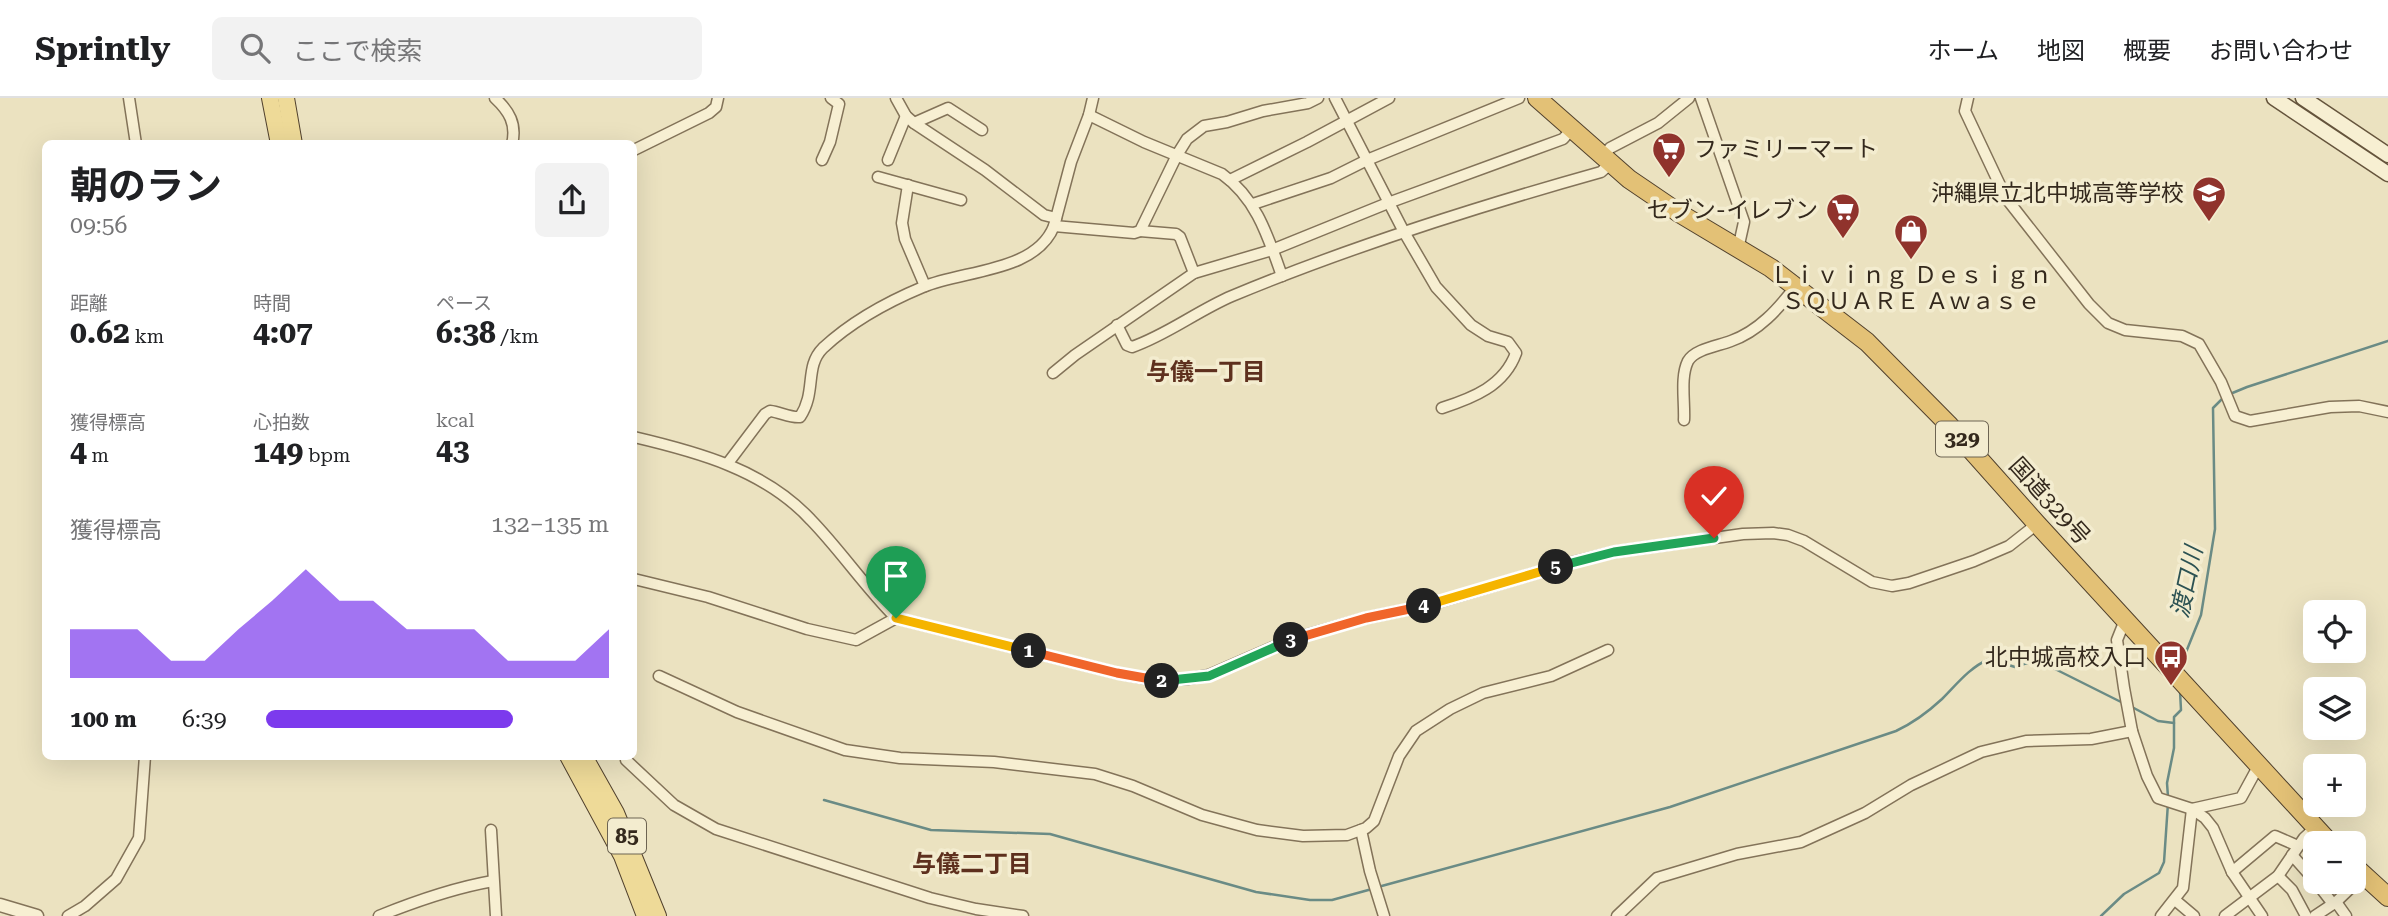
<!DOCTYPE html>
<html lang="ja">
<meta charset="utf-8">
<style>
body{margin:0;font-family:"Roboto Serif","Noto Sans JP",serif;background:#f2f2f2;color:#202124;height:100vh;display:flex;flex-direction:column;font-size:26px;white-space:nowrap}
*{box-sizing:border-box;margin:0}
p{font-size:23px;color:#757577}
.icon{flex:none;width:38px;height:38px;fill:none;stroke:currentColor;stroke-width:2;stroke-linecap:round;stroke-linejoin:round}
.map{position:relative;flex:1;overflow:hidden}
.side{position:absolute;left:42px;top:42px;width:595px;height:620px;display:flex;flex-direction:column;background:#fff;border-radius:10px;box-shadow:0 7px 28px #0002}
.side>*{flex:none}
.buttons{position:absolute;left:2303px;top:502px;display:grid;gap:14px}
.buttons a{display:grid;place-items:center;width:63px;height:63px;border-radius:10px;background:#fff;box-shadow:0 7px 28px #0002;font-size:35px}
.pin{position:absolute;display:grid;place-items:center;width:60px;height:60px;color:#fff;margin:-72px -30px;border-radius:50% 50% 50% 0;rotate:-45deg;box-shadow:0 0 7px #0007}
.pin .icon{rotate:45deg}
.km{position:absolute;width:35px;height:35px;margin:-18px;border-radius:50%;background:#222;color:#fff;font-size:19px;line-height:35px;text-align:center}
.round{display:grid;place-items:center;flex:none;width:74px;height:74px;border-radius:10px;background:#f2f2f2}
.head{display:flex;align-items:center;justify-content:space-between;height:119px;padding:0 28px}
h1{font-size:38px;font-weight:700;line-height:52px}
.stats{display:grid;grid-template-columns:repeat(3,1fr);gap:10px;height:119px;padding:7px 28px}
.stats div{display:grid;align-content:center}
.stats b{font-size:30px;font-weight:700}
.stats small{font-size:19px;font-weight:400}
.stats p{font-size:19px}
.chart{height:196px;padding:14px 28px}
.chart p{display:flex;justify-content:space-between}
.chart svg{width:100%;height:126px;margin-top:7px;fill:#7c3aed;opacity:.7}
ul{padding:0 28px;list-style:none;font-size:23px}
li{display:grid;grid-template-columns:112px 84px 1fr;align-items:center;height:52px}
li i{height:18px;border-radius:9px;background:#7c3aed}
header{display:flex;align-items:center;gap:42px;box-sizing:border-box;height:98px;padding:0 35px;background:#fff;border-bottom:2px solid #e0e0e0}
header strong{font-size:33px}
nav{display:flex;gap:38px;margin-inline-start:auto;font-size:24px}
.search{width:490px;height:63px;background:#f2f2f2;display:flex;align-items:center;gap:18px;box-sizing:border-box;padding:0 24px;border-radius:10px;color:#757577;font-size:26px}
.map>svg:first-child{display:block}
</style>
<header>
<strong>Sprintly</strong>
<div class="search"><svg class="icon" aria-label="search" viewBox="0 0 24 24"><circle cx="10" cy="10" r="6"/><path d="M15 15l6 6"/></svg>ここで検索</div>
<nav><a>ホーム</a><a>地図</a><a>概要</a><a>お問い合わせ</a></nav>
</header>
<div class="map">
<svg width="2388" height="818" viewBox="0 0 2388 818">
<rect width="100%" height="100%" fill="#ebe2c0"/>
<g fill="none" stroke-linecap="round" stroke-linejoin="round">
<g stroke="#6a8b85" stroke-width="2.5">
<polyline points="2230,296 2247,289 2388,243"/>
<polyline points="2180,569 2201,517 2215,431 2213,310 2224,299"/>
<polyline points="2132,609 2158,623 2174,625"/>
<polyline points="2168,699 2167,685 2174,650 2174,619 2181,612 2180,593"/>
<polyline points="824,702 931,732 1050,736 1256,794 1310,802 1332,802 1372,791"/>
<path d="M 1378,789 L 1670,709 L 1896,633 C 1913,625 1928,614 1942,601 C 1957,586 1969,570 1989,561 L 2015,569 L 2033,563 L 2043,565 L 2123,605"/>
<polyline points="2101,818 2124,796 2159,775 2164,764 2168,705"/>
</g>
<g stroke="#837359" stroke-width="13">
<g id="minor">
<polyline points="129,0 136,46"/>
<path d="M 495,0 C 509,13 517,26 512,46"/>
<polyline points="896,0 906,18 914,25 985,72 1044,117 1056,120"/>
<path d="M 1335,0 L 1404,134 L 1436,189 L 1471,227 L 1488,238 L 1508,244 L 1516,255 C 1504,288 1473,300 1442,310"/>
<polyline points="1701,0 1744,124 1738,151"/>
<polyline points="1968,0 1965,13 2006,100 2089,206 2108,225 2125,232 2182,238 2199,246 2221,284 2235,318 2250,323 2330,309 2359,308 2388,314"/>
<path d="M 1089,17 L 1144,44 L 1222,76 C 1257,101 1268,139 1282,178"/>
<polyline points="914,25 948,10 982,32"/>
<polyline points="634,52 709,15 716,9 718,0"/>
<polyline points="1602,59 1610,50 1658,25 1689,0"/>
<polyline points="822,62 830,44 839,6 831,0"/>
<polyline points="888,62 906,18"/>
<polyline points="878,79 961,102"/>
<polyline points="1230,82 1307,44 1389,0"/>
<polyline points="908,87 902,125 905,141 925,188"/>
<polyline points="1253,106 1331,80 1367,62 1519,0"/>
<polyline points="1054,128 1134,135 1140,133 1177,57 1187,41 1204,28 1227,24 1263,13 1308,5 1318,0"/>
<polyline points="1140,133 1176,136 1180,139 1194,175"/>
<path d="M 1117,227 L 1127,247 L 1132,249 C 1167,237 1197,213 1232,198 C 1352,148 1476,109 1601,74 L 1610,66"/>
<polyline points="1053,275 1075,257 1194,175 1272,152 1388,105 1563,41 1571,32"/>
<path d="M 1684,322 C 1685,304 1680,279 1688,263 C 1695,251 1718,248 1731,243 C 1759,233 1778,211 1796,188"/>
<path d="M 634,339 C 698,354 765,372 811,422 C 841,453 865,489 896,520 L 1117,575 L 1157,583 L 1187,581 L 1209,577 L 1292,541 L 1366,520 L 1429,507 L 1569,465 L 1614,454 L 1743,436 L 1773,435 L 1788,437 L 1804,443 L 1872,484 L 1892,488 L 1909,485 L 1974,463 L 2009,448 L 2037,426"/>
<path d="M 728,365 L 765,316 L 770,313 C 780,314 790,320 800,319 C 817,293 804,269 823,250 C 852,223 887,204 923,189 C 964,172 1036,174 1054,128 L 1071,64 L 1089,17 L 1093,0"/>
<polyline points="634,481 708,499 807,531 856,542 896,520"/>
<polyline points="2125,522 2117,542 2124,590 2132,633 2147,678 2158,700 2192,711 2205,720 2213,730 2232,774 2262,818"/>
<polyline points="659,578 737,614 845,652 900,660 994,664 1095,676 1133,688 1202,717 1257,732 1303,738 1347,737 1366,730 1374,723 1399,658 1416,633 1450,611 1483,595 1551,578 1608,552"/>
<polyline points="626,662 674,707 716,731 930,800 976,811 1023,818"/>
<polyline points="2192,711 2241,700 2259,667"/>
<polyline points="491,732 496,818"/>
<polyline points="1361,732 1370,773 1384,818"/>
<polyline points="2292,757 2315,783"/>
<polyline points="2232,774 2275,738 2298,748"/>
<polyline points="2278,778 2292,792 2306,818"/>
<polyline points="2316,784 2333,806"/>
<polyline points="2175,802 2194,818"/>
<polyline points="2336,804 2346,818"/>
<polyline points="68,818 85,808 116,781 139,740 145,658"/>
<path d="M 379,818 C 416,803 453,790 493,783"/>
<polyline points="1617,818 1657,780 1737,756 1801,744 1865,715 1911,687 1981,654 2026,643 2091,641 2132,633"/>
<polyline points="2161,818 2183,790 2192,711"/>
<polyline points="2225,818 2278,778 2304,740 2316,729"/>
<polyline points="2315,818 2336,804 2363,778"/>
</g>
</g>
<g stroke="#837359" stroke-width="15">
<polyline id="tertiary" points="0,807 37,818"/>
</g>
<g stroke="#65543c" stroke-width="17">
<g id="secondary">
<polyline points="2274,0 2388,76"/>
<polyline points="2303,0 2388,57"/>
</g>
</g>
<g stroke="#51412d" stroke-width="18">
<g id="primary">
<polyline points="270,0 279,46"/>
<polyline points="286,0 294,46"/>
<polyline points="568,658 622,758 645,818"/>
<polyline points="584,658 616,715 658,818"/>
</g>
</g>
<g stroke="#51412d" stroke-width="20">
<g id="trunk">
<polyline points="1537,0 1629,81 1679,115 1771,170 1867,244 1948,326 2037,426 2331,746"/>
<polyline points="2354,768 2388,799"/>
</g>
</g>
<use href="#minor" stroke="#f7efd2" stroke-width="10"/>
<use href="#tertiary" stroke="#f7efd2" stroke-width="12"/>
<use href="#secondary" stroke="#f7efd2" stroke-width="14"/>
<use href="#primary" stroke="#eeda98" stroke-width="16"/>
<use href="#trunk" stroke="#e3c176" stroke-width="18"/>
</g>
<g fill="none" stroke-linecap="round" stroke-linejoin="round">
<g stroke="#fff" stroke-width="14">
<polyline id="split-1" points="896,520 1029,553"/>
</g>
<g stroke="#fff" stroke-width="14">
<polyline id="split-2" points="1029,553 1117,575 1162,583"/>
</g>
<g stroke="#fff" stroke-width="14">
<polyline id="split-3" points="1162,583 1209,578 1291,542"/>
</g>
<g stroke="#fff" stroke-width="14">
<polyline id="split-4" points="1291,542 1366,520 1424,508"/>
</g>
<g stroke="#fff" stroke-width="14">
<polyline id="split-5" points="1424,508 1556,469"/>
</g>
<g stroke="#fff" stroke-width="14">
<polyline id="split-6" points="1556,469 1614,454 1714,440"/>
</g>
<use href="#split-1" stroke="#f5b400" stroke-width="9"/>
<use href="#split-2" stroke="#f0652b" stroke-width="9"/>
<use href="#split-3" stroke="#22a559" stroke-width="9"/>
<use href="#split-4" stroke="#f0652b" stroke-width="9"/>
<use href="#split-5" stroke="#f5b400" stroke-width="9"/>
<use href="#split-6" stroke="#22a559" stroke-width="9"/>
</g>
<defs>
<g id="supermarket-pin" transform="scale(1.75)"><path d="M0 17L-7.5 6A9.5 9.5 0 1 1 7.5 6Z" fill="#90332c" stroke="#f3eccf"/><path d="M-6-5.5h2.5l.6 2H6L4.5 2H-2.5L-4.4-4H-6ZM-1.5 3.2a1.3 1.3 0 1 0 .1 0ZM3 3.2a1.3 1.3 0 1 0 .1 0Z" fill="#fff"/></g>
<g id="school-pin" transform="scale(1.75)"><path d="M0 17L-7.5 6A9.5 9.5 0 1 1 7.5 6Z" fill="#90332c" stroke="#f3eccf"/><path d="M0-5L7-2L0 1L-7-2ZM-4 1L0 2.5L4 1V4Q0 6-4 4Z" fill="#fff"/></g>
<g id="shop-pin" transform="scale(1.75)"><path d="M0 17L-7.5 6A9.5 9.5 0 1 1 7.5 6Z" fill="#90332c" stroke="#f3eccf"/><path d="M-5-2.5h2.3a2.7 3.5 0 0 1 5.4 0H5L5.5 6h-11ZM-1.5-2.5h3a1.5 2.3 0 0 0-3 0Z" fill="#fff"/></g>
<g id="bus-pin" transform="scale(1.75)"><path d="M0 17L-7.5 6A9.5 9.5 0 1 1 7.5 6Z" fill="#90332c" stroke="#f3eccf"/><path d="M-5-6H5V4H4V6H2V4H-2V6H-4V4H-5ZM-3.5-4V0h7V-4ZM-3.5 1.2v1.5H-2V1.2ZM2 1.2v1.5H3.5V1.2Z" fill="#fff"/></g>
</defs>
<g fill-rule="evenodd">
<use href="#supermarket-pin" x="1669" y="51"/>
<use href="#school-pin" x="2209" y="95"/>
<use href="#supermarket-pin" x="1843" y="112"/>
<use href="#shop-pin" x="1911" y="133"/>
<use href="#bus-pin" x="2171" y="559"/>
</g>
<g text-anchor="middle" stroke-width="7" stroke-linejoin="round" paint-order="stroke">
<g fill="#f3eccf" stroke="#6d6452" stroke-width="2">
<rect x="1936" y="323.5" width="52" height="35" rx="5"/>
<rect x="608" y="720.5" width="38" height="35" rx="5"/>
</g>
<g font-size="21" font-weight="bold" fill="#34291d">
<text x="1962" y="348">329</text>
<text x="627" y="745">85</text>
</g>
<g font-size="23" fill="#34291d" stroke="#f3eccf" text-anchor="end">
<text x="1694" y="59" text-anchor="start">ファミリーマート</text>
<text x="2184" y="103">沖縄県立北中城高等学校</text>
<text x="1818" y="120">セブン-イレブン</text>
<text x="1911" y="185" text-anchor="middle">Ｌｉｖｉｎｇ Ｄｅｓｉｇｎ<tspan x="1911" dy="26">ＳＱＵＡＲＥ Ａｗａｓｅ</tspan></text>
<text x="2146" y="567">北中城高校入口</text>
</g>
<g font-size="23" fill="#34291d" stroke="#f3eccf">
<text transform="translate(2050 403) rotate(48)" y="8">国道329号</text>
</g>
<g font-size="24" font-weight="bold" fill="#5e301e" stroke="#f3eccf">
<text x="1206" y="282">与儀一丁目</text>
<text x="972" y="774">与儀二丁目</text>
</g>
<g font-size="24" font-style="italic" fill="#2c5253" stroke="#f3eccf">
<text transform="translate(2187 484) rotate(-78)" y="8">渡口川</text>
</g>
</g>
</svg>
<div class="buttons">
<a><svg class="icon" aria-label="locate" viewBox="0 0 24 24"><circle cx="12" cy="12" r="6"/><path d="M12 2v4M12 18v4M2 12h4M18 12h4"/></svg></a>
<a><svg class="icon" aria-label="layers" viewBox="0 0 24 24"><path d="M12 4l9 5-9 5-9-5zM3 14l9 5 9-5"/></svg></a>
<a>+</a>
<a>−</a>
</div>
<div class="pin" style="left:896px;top:520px;background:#1e9e55"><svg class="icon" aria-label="arrive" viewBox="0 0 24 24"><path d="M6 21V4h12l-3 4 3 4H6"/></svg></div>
<div class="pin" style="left:1714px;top:440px;background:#d93025"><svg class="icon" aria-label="check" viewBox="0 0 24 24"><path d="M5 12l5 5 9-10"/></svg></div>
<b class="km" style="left:1029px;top:553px">1</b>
<b class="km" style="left:1162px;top:583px">2</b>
<b class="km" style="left:1291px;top:542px">3</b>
<b class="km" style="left:1424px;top:508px">4</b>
<b class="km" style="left:1556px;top:469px">5</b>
<section class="side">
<div class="head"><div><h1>朝のラン</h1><p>09:56</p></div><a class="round"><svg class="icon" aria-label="share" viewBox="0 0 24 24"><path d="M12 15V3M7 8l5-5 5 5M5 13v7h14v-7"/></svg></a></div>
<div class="stats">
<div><p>距離</p><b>0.62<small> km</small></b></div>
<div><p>時間</p><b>4:07</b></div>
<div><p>ペース</p><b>6:38<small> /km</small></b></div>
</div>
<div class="stats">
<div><p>獲得標高</p><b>4<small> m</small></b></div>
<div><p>心拍数</p><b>149<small> bpm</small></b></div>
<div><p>kcal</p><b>43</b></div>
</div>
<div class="chart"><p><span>獲得標高</span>132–135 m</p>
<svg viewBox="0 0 160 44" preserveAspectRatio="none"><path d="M0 44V27L10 27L20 27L30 38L40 38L50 27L60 17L70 6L80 17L90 17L100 27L110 27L120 27L130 38L140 38L150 38L160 27V44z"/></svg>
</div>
<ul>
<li><b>100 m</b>6:39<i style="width:72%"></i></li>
</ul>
</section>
</div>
